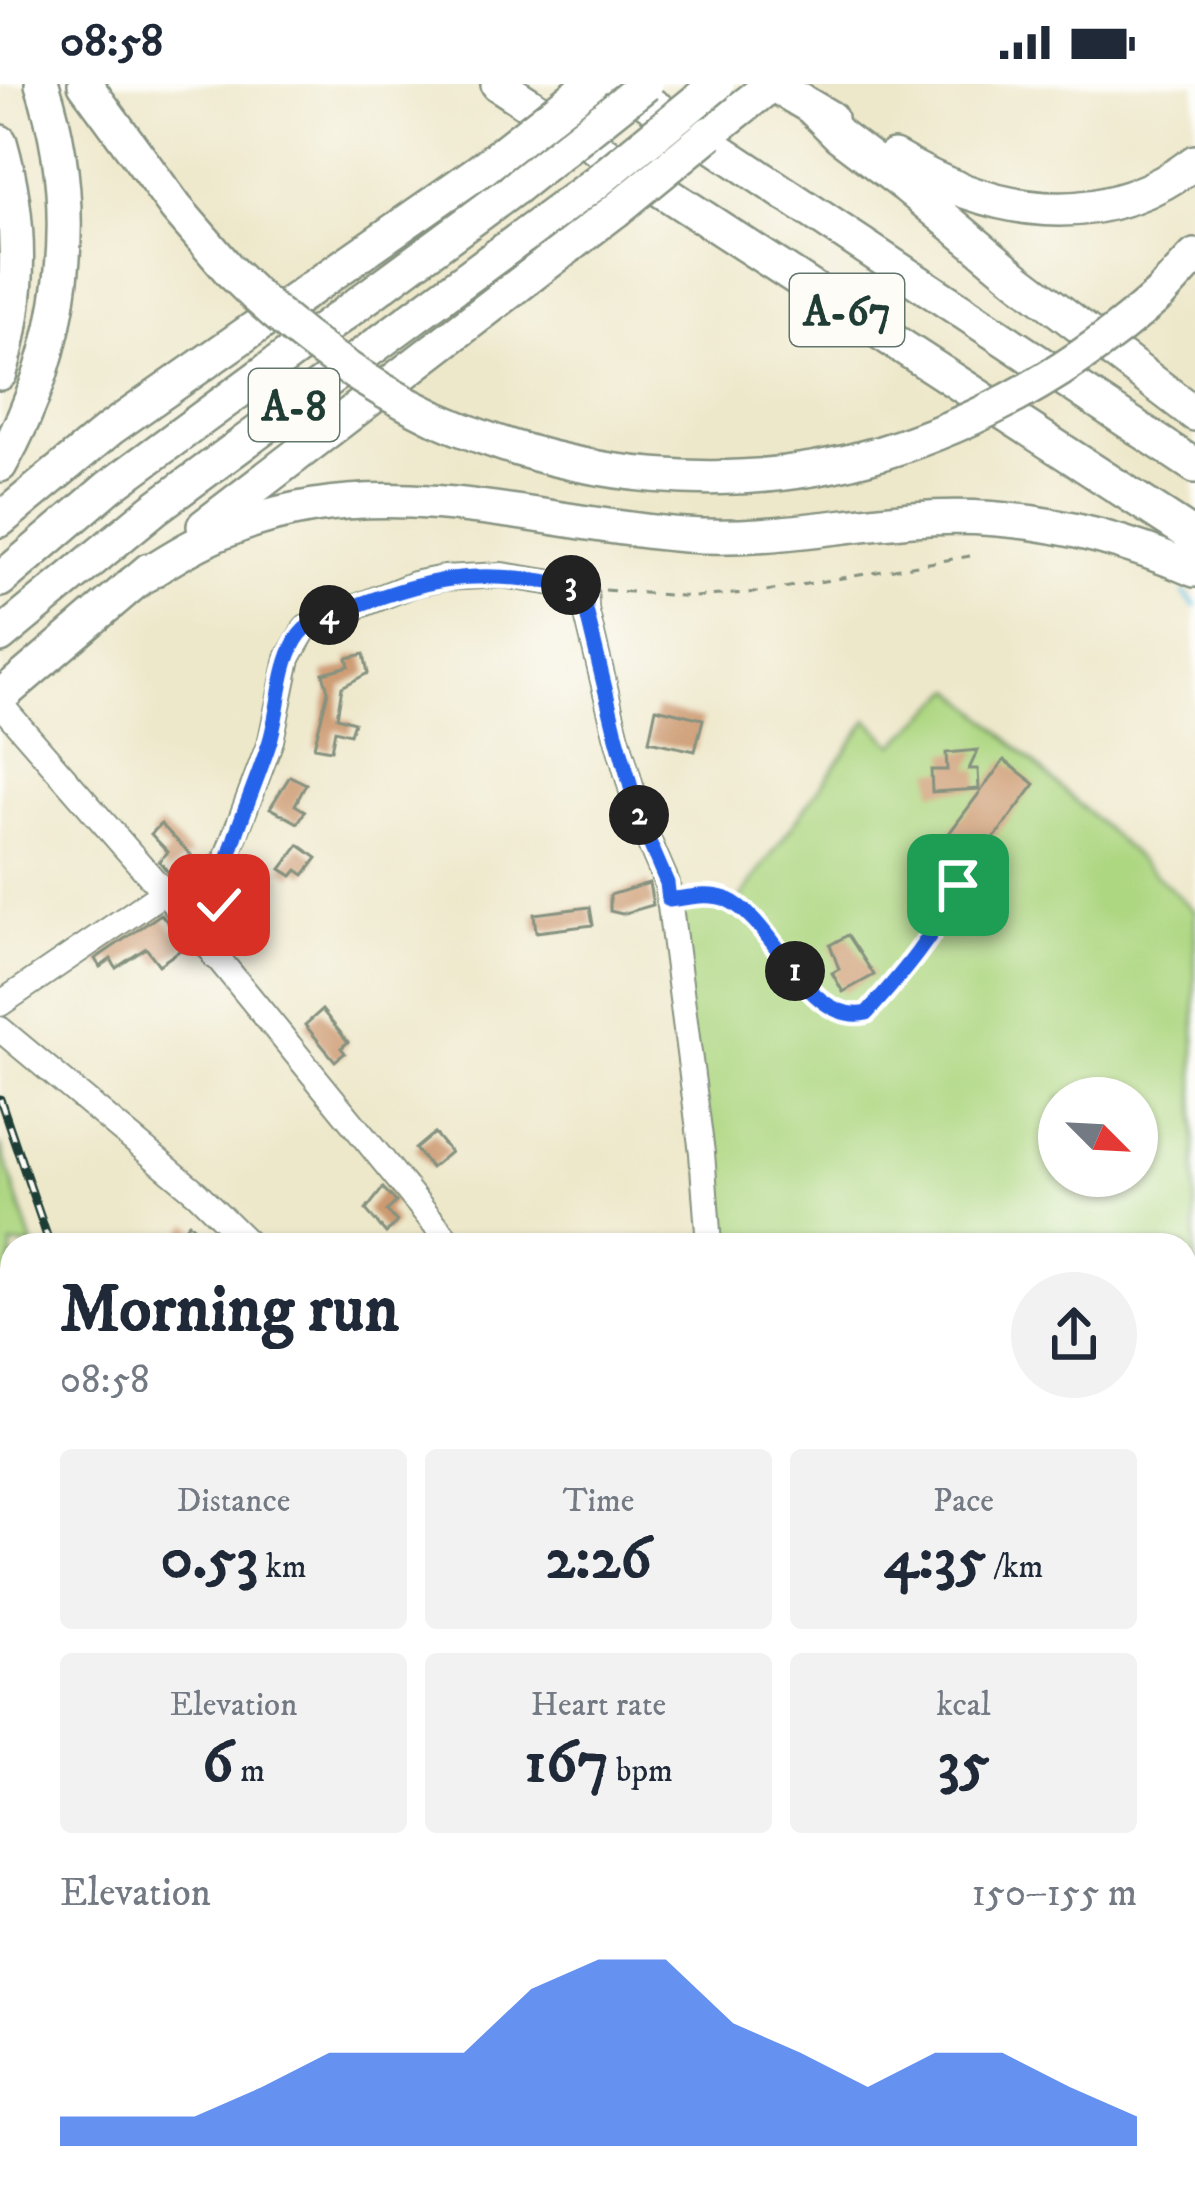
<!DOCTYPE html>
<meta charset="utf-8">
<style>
body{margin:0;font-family:"IM FELL DW Pica",serif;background:#f2f2f3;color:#1f2937;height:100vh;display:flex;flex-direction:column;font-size:45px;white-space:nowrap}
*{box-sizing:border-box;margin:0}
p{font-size:39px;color:#747a83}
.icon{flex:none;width:66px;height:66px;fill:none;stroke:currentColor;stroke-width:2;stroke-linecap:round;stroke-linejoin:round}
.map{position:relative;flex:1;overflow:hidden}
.details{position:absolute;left:0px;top:1149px;width:1197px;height:975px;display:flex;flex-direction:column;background:#fff;border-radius:36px 36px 0 0;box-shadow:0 3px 9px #0004}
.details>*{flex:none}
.needle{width:78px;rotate:114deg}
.buttons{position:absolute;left:1038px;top:993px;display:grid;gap:24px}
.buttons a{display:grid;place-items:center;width:120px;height:120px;border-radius:50%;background:#fff;box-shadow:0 3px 9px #0004;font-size:60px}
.pin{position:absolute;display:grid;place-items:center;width:102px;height:102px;color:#fff;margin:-51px;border-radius:24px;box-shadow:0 6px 18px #0006}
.km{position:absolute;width:60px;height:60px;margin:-30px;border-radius:50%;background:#222;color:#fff;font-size:33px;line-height:60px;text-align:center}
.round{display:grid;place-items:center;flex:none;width:126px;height:126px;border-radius:63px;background:#f2f2f3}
.overview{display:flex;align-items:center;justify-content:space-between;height:204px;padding:0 60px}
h1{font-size:66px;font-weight:800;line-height:90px}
.metrics{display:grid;grid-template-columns:repeat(3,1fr);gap:18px;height:204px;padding:12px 60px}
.metrics div{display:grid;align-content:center;border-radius:12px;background:#f2f2f3;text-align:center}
.metrics b{font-size:60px;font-weight:800}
.metrics small{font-size:33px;font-weight:400}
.metrics p{font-size:33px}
.chart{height:336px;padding:24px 60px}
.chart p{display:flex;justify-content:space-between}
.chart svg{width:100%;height:216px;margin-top:12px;fill:#2563eb;opacity:.7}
.status{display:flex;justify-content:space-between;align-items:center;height:84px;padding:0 60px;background:#fff;direction:ltr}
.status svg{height:33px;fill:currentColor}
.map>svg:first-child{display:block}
</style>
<div class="status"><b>08:58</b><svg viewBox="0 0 49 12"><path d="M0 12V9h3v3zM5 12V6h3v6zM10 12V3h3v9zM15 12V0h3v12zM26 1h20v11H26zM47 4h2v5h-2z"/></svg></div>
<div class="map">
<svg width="1195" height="2122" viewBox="0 0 1195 2122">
<rect width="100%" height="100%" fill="#fdfcf7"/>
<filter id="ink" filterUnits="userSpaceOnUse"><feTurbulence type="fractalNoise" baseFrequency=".00833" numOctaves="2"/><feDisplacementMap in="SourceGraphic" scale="24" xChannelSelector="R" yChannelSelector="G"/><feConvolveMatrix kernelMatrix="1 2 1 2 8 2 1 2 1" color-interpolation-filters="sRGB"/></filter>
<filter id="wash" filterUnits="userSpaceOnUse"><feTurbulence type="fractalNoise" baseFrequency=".004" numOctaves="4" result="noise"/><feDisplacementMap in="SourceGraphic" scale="48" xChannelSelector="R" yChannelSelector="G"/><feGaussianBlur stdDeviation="2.7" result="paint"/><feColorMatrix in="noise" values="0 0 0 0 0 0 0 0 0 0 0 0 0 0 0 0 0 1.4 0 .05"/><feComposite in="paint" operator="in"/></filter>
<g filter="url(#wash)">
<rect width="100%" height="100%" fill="#eee8cb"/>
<g fill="#aed782" stroke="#668a5b" stroke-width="3" fill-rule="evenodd">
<path d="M 954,605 L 1195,827 L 1195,1563 L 1185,1560 L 1185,1161 L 712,1161 L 675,834 C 692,816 710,815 732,826 L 868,636 L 894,661 ZM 1059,1014 L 1137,1014 L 1137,1092 L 1059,1092 Z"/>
<polygon points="0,1060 33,1161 12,1161 12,1423 0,1417"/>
</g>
<polygon fill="#8ab870" stroke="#547a52" stroke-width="3" points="180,2112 403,2112 412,2122 165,2122"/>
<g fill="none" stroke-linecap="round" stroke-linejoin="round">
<polyline stroke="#6cc4e9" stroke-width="4.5" points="1184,509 1195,522"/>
</g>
<g id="blocks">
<g fill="#cc996f">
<polygon points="364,570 368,589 342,603 337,633 354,638 350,650 335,646 331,666 314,663 328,607 323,589 349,582 347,574"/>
<polygon points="656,624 703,635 695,667 649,657"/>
<polygon points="978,666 969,685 978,685 979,705 932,708 931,686 947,686 946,669"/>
<polygon points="1004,676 1035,700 975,780 944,756"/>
<polygon points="290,692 306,700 295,721 305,727 298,739 270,724"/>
<polygon points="161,740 191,771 168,788 159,777 168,768 151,750"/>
<polygon points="299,761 317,774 304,791 297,786 292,792 281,785"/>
<polygon points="649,799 653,821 622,830 610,827 610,811"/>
<polygon points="590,823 593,841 536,848 534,830"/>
<polygon points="161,830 186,862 159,881 146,864 116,884 111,875 100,883 95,875"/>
<polygon points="848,851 874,891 843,908 832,889 839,885 830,861"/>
<polygon points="322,926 348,958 341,964 345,969 335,977 305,941"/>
<polygon points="434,1049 450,1068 431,1084 415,1065"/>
<polygon points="383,1104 396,1118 387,1127 397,1138 386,1149 366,1126"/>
<polygon points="189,1139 213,1161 169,1161"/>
</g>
</g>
</g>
<g filter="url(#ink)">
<use href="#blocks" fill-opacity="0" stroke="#869280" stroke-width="3"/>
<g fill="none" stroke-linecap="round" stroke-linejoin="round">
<g stroke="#869280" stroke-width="28">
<g id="minor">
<polyline points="0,620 164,808 452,1161"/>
<polyline points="215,873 224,780 271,656 288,574 306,543 414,500 444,494 502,491 585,504 586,526 616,650 641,739 667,799 702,1069 709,1161"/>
<polyline points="0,920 164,808 224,780"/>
<polyline points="0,945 197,1109 250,1161"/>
<polyline points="1185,1568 1195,1571"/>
<polyline points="1185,1899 1195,1901"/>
<polyline points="607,2112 612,2122"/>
</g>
</g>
<g stroke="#869280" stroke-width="38">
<g id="highway">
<polyline points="85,0 176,124 231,188"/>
<polyline points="498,0 1195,453"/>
<polyline points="620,0 1195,382"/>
<polyline points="772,0 830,34"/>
<polyline points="812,24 839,51 905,101 1019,196 1195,330"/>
<polyline points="710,49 772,0"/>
<path d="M 0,58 C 22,135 22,212 0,289"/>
<path d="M 894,73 C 992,131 1099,151 1195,78"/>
<polyline points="1159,211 1195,172"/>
<path d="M 435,334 C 574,396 733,413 881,369"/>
<path d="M 0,381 C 66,265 83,127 42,0"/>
<polyline points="0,436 110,345 482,85"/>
<polyline points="204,442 615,127"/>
<polyline points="0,496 109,403 515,104"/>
<path d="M 132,500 C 193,458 241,434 314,422 C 437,402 563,442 685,451 C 760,457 837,441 912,435 C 1010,427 1105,447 1195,486"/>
<polyline points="0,552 154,425 594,100"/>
<polyline points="0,613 149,486"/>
</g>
</g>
<g stroke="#869280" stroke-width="3" stroke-dasharray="9 9" stroke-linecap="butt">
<polyline points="605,506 694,513 760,508 970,472"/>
<path d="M 693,813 C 705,812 718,811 729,817 C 763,834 826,953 867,929 C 881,921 893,899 902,886 C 923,858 944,832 958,801"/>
</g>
<use href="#minor" stroke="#fff" stroke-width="24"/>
<use href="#highway" stroke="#fff" stroke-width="33"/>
<g stroke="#1f3d34" stroke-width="9">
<g id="rail">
<polyline points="0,1015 50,1161"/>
<polyline points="451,2112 462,2122"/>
</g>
</g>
<use href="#rail" stroke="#fdfcf7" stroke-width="4.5" stroke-dasharray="14" stroke-linecap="butt"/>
<g stroke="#869280" stroke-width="38" stroke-linecap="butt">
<g id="highway-bridge">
<polyline points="482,85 590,0"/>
<polyline points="594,100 717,0"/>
<polyline points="515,104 646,0"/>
<polyline points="615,127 710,49"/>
<path d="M 231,188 C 292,249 357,297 435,334"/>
<path d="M 881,369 C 986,336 1076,285 1159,211"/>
</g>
</g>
<use href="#highway-bridge" stroke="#fff" stroke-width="33"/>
</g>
</g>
<g fill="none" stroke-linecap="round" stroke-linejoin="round" filter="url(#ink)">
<g stroke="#fff" stroke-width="24">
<path id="route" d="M 219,821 C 226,765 250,716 268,663 C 280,629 278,587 296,556 C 309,535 329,531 350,524 C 448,487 484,486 585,504 L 586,526 L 616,650 L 641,739 L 667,799 L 669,816 C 687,814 708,808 726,815 C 776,836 806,943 867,929 C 901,891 938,848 958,801"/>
</g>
<use href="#route" stroke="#2563eb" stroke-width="15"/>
</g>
<g text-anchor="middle" stroke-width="9" stroke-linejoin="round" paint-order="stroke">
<g fill="#fdfcf7" stroke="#62766e" stroke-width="3">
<rect x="790" y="190" width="114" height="72" rx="9"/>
<rect x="249" y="285" width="90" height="72" rx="9"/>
</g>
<g font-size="42" font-weight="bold" fill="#1f3d34">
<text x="847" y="241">A-67</text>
<text x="294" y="336">A-8</text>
</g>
</g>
</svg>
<div class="buttons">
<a><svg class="needle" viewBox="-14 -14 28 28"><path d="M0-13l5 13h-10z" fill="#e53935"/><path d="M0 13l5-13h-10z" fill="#747a83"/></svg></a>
</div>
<div class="pin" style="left:958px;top:801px;background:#1e9e55"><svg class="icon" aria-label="arrive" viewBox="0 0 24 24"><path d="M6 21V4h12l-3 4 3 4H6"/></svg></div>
<div class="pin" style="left:219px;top:821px;background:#d93025"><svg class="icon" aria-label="check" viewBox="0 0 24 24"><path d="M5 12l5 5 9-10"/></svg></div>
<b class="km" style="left:795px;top:887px">1</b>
<b class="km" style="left:639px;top:731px">2</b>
<b class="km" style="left:571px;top:501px">3</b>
<b class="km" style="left:329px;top:531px">4</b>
<section class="details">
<div class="overview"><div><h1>Morning run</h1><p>08:58</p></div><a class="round"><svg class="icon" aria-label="share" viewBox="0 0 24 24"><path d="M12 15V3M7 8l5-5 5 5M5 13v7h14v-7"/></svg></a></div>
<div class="metrics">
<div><p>Distance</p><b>0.53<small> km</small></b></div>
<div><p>Time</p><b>2:26</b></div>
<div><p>Pace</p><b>4:35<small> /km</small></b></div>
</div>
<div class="metrics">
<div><p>Elevation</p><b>6<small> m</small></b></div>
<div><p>Heart rate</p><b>167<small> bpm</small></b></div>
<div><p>kcal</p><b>35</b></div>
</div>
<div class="chart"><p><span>Elevation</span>150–155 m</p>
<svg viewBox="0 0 160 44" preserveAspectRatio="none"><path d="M0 44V38L10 38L20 38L30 32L40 25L50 25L60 25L70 12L80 6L90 6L100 19L110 25L120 32L130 25L140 25L150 32L160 38V44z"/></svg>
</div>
</section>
</div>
